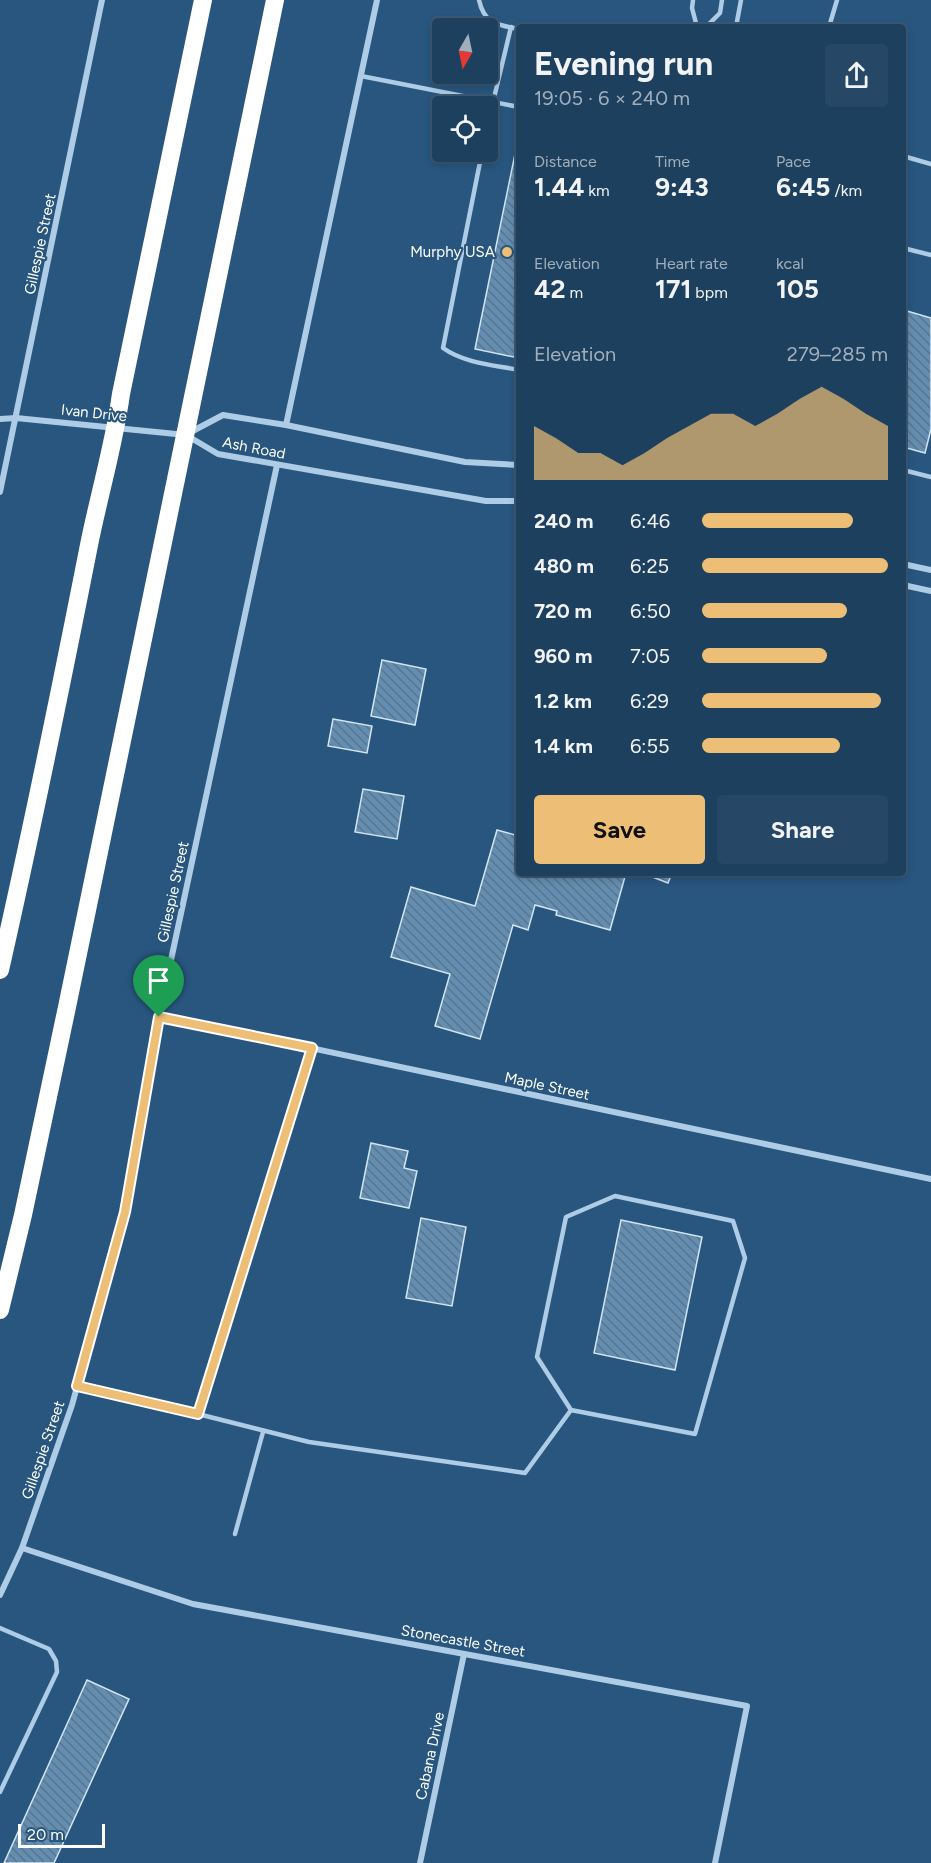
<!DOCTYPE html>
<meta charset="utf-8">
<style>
body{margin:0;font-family:Figtree,sans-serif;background:#264765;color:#f1f3f6;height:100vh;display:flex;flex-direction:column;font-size:22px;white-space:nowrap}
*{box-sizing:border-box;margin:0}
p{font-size:20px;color:#a1afbd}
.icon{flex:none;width:33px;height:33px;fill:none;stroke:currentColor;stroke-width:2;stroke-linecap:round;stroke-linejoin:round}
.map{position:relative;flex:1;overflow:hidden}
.details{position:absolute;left:516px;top:24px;width:390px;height:852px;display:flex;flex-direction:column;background:#1e405f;border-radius:6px;box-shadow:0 3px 9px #0003,0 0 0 2px #3c5974}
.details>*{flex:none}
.needle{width:39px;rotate:189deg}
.tools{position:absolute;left:432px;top:18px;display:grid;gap:12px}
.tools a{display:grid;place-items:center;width:66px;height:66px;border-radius:6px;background:#1e405f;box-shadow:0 3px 9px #0003,0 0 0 2px #3c5974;font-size:30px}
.scale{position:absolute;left:18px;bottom:15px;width:87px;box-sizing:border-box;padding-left:6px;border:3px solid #fff;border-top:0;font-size:16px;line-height:21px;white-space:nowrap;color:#fff;-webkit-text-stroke:4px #28567f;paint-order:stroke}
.pin{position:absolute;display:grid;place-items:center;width:51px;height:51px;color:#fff;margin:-62px -26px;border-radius:50% 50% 50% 0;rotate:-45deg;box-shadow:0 0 6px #0007}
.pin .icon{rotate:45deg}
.round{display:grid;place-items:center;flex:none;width:63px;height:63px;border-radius:6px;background:#264765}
.summary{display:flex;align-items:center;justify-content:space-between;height:102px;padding:0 18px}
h1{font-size:33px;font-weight:700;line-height:45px}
.metrics{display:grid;grid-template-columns:repeat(3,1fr);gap:9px;height:102px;padding:6px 18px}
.metrics div{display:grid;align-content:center}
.metrics b{font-size:26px;font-weight:700}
.metrics small{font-size:16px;font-weight:400}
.metrics p{font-size:16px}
.chart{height:168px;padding:12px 18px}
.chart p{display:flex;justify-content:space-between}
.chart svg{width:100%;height:108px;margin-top:6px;fill:#edbe75;opacity:.7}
.primary-button{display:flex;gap:12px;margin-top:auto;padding:12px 18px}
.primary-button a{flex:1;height:69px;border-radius:6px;background:#edbe75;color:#111;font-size:24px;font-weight:700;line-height:69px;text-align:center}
.primary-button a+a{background:#264765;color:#f1f3f6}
ul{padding:0 18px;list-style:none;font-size:20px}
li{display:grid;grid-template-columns:96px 72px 1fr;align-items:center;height:45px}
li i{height:15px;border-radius:8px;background:#edbe75}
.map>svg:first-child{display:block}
</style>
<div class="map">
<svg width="931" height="1863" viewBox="0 0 931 1863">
<defs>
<pattern id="building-back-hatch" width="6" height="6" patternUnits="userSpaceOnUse" patternTransform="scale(1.5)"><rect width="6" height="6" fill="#648eb1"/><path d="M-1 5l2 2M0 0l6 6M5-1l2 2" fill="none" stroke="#5a7489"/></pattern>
</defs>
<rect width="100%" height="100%" fill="#28567f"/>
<g fill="url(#building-back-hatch)" stroke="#d1e5f4" stroke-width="1.5">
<polygon points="515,154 519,154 519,358 475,349"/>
<polygon points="907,311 931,318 931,429 925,453 903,447 903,324"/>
<polygon points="382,660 426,669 415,725 371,716"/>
<polygon points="333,719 372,726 367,753 328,746"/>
<polygon points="363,789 404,796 397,839 355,832"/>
<polygon points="497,830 519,836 519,873 626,873 610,930 556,915 557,911 535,905 528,930 513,925 480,1039 435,1026 450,974 391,957 411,887 475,906"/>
<polygon points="642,873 672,873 668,883"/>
<polygon points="371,1143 408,1151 404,1168 417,1171 409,1208 360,1198"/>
<polygon points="421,1218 466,1227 452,1306 406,1298"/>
<polygon points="621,1220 702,1237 675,1370 594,1353"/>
<polygon points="87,1680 129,1699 54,1863 4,1863"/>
</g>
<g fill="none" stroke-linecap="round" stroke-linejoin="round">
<g stroke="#aecce5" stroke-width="4.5">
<path d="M 479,0 C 484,24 498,25 519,29"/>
<polyline points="693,0 692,8 697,27"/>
<polyline points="706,27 720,13 722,0"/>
<polyline points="736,27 741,0"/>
<polyline points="829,27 837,0"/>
<polyline points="361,76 519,107"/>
<polyline points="488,123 511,27"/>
<path d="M 482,152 L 443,348 C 464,363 493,365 519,370"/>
<polyline points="903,156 931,164"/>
<polyline points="903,248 931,255"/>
<polyline points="903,470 931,477"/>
<polyline points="77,1386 198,1414 312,1049"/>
<polyline points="198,1414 309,1442 525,1473 571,1410 695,1434 745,1258 733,1221 615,1196 566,1217 537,1357 571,1410"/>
<polyline points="235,1534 263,1432"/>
<polyline points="0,1628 49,1649 56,1661 57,1672 0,1792"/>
</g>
<g stroke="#aecce5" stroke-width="6">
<polyline points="0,419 16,418 186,435 218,454 486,501 519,501"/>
<polyline points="286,425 377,0"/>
<polyline points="189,433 223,415 286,425 465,462 519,465"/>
<polyline points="0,492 102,0"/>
<polyline points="903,564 931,570"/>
<polyline points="903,585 931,591"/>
<polyline points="159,1016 931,1179"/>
<polyline points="22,1548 193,1604 747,1706 715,1863"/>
<polyline points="0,1595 22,1548 72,1405 125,1212 159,1016 277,465"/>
<polyline points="420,1863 464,1654"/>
</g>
<g stroke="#fff" stroke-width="18">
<path d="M 0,970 C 32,829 61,687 89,545 C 99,495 114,445 121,394 L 203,0"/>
<polyline points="0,1310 23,1215 67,1007 275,0"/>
</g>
</g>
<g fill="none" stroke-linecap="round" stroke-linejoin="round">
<g stroke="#fff" stroke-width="12">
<polygon id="route" points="159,1017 312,1048 198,1414 77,1386 125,1212"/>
</g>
<use href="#route" stroke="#edbe75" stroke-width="8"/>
</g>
<circle fill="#edbe75" stroke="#28567f" stroke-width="2" cx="507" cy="252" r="6"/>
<g text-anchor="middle" stroke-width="4.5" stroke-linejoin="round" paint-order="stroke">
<g font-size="15" fill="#fff" stroke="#28567f">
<text transform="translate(40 244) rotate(-78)" y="5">Gillespie Street</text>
<text transform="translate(94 413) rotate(6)" y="5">Ivan Drive</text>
<text transform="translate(254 448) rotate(11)" y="5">Ash Road</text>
<text transform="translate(173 892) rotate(-78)" y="5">Gillespie Street</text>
<text transform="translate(547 1086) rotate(12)" y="5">Maple Street</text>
<text transform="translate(43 1450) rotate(-71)" y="5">Gillespie Street</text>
<text transform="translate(463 1641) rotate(10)" y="5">Stonecastle Street</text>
<text transform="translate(430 1756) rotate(-78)" y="5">Cabana Drive</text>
</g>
<g font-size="15" fill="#fff" stroke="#28567f" text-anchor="end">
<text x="495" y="257">Murphy USA</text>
</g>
</g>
</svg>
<div class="tools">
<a><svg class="needle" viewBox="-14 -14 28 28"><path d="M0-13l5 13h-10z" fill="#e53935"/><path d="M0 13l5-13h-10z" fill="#a1afbd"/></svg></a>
<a><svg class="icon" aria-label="locate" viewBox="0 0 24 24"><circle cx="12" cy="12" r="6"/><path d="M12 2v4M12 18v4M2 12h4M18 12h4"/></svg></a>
</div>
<div class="scale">20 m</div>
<div class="pin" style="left:159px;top:1017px;background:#1e9e55"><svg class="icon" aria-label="arrive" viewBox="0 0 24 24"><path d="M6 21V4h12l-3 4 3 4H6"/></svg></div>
<section class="details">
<div class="summary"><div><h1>Evening run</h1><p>19:05 · 6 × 240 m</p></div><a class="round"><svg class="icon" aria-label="share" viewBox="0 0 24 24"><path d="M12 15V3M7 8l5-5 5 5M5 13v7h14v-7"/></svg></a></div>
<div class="metrics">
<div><p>Distance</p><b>1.44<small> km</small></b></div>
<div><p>Time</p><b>9:43</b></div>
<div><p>Pace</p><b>6:45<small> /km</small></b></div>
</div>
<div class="metrics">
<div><p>Elevation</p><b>42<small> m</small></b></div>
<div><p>Heart rate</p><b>171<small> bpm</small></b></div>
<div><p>kcal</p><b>105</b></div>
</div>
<div class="chart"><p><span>Elevation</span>279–285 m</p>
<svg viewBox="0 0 160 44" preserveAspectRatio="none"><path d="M0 44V22L10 27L20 33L30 33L40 38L50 33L60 27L70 22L80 17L90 17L100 22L110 17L120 11L130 6L140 11L150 17L160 22V44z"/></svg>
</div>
<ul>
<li><b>240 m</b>6:46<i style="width:81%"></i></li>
<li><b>480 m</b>6:25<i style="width:100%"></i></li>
<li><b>720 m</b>6:50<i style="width:78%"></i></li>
<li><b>960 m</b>7:05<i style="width:67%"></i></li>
<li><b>1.2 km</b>6:29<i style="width:96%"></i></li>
<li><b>1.4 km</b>6:55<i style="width:74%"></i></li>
</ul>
<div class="primary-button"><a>Save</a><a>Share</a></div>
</section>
</div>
